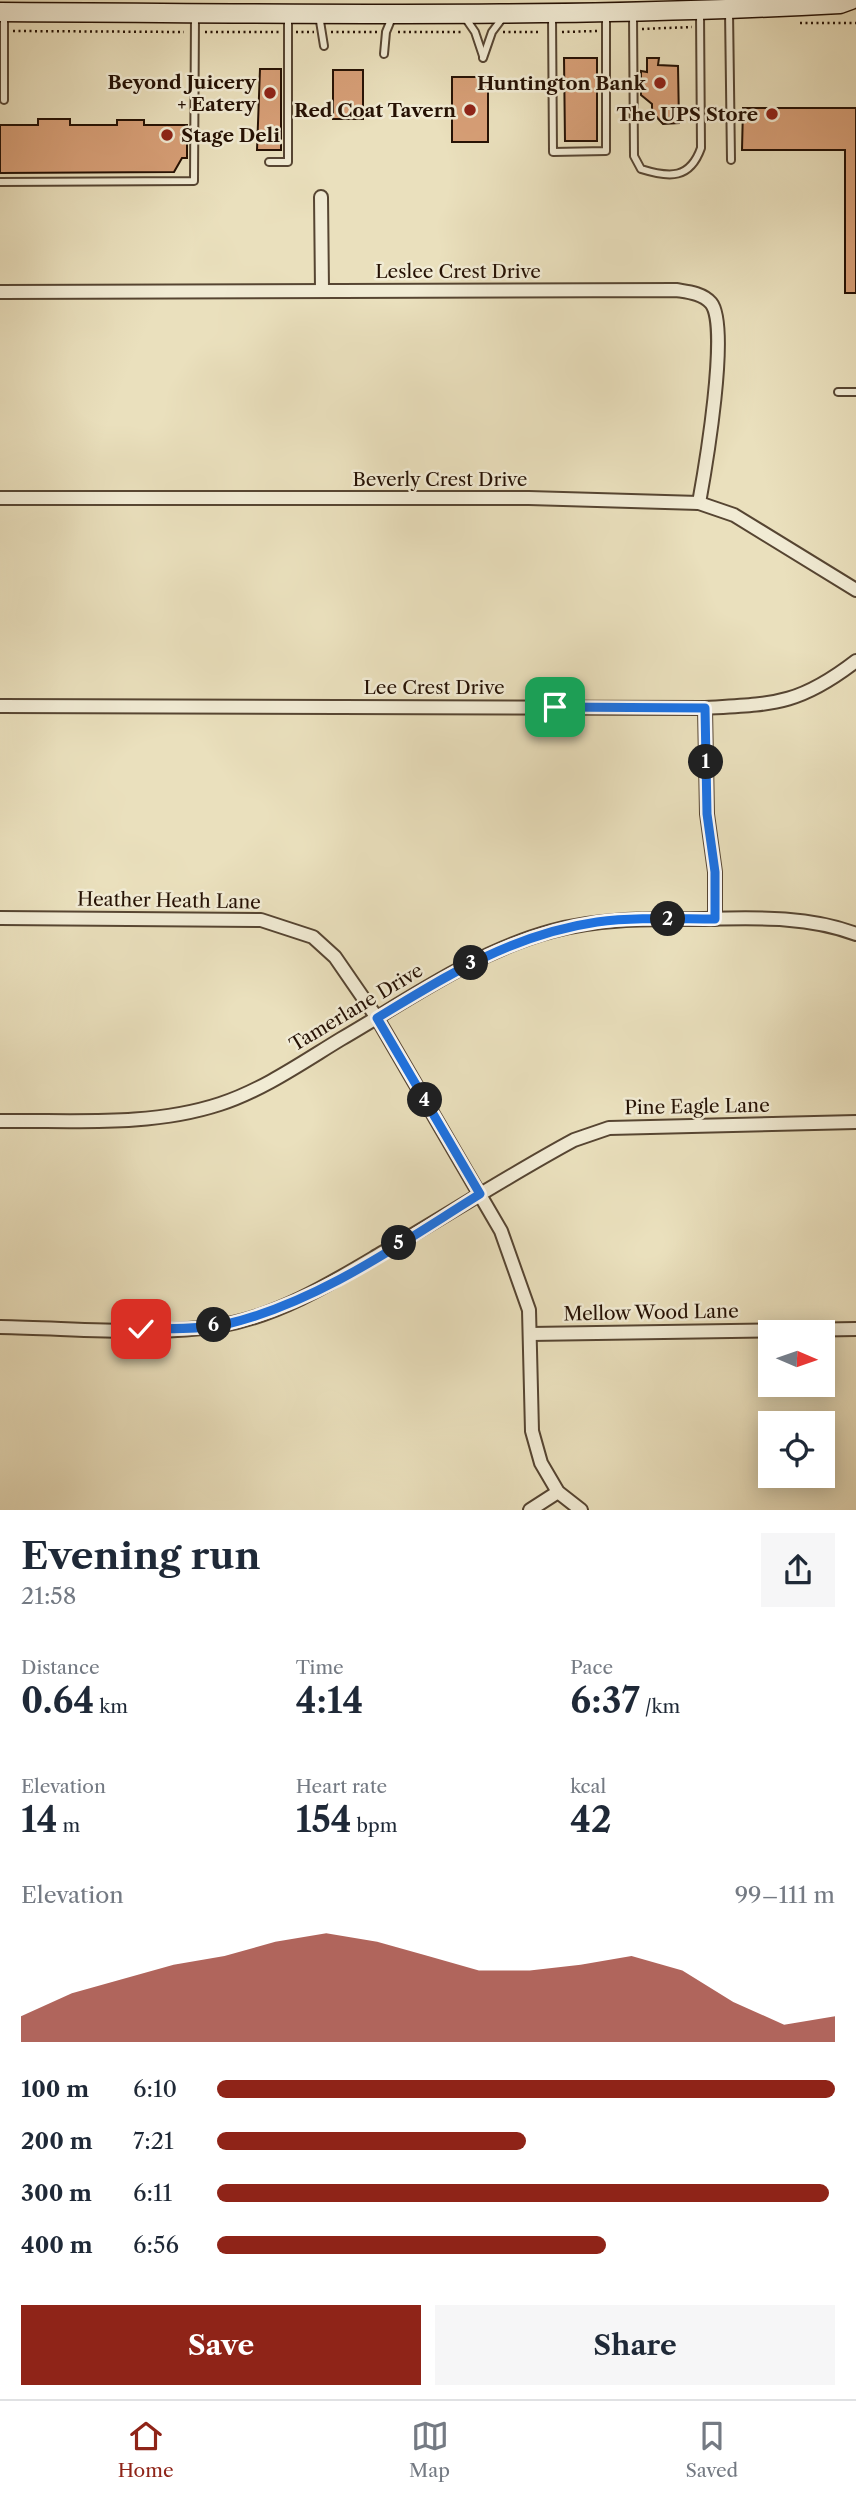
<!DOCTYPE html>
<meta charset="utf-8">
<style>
body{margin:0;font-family:"Libre Caslon Text",serif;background:#f6f6f7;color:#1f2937;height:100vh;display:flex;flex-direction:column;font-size:26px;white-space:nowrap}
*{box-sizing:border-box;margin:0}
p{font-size:23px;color:#747a83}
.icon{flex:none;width:38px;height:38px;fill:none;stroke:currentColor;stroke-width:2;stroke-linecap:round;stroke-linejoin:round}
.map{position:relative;height:1510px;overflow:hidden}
.sheet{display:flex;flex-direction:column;background:#fff;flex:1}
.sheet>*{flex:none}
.needle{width:46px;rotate:92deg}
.buttons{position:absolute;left:758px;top:1320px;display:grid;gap:14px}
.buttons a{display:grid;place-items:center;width:77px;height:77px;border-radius:0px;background:#fff;box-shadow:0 4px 18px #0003;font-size:35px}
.pin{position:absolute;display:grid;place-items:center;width:60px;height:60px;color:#fff;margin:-30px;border-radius:14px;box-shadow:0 4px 10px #0006}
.km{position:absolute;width:35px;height:35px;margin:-18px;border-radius:50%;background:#222;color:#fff;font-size:19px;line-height:35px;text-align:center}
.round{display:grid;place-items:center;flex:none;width:74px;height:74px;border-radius:0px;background:#f6f6f7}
.head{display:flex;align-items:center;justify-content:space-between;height:119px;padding:0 21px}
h1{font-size:38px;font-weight:800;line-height:52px}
.figures{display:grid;grid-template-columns:repeat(3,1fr);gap:10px;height:119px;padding:7px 21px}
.figures div{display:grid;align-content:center}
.figures b{font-size:35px;font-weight:800}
.figures small{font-size:19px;font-weight:400}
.figures p{font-size:19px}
.chart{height:196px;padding:14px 21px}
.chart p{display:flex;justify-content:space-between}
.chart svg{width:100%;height:126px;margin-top:7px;fill:#8f2418;opacity:.7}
.cta{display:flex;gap:14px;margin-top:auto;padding:14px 21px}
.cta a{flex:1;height:80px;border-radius:0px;background:#8f2418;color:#fff;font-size:28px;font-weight:800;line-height:80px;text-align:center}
.cta a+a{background:#f6f6f7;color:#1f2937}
ul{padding:0 21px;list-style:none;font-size:23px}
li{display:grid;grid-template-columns:112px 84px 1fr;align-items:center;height:52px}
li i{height:18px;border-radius:9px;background:#8f2418}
.tabs{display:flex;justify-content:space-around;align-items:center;height:98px;border-top:2px solid #e0e1e3;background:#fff;font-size:19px;color:#747a83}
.tabs a{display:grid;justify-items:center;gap:4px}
.tabs .selected{color:#8f2418}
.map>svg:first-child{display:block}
</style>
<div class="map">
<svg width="856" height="1510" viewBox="0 0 856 1510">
<rect width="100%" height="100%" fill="#eae0bd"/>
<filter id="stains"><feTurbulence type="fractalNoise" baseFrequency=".00286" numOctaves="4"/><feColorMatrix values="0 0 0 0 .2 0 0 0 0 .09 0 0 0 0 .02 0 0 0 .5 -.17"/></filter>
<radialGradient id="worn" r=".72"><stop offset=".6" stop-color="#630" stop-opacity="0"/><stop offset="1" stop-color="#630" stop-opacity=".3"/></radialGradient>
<g fill="#d79f77" stroke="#251104" stroke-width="2">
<polygon points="564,58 597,58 597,141 565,141"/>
<polygon points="647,58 659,58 658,65 678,66 679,123 663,124 652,112 652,104 641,95 641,71 647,72"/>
<polygon points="260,69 281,69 281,150 257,150"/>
<rect x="333" y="70" width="30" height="49"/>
<rect x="452" y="77" width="36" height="65"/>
<polygon points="743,108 856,108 856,293 845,293 845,150 742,150"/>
<polygon points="38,119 70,119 70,125 117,125 117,120 144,120 144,125 187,125 187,158 182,158 174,172 0,173 0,125 38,125"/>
</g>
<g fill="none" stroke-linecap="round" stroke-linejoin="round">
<g stroke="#564532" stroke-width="10">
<g id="service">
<polyline points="729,11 731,160"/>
<path d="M 633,14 L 634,156 L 641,169 C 670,178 690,179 701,148 L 700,13"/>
<polyline points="319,15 324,46"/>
<polyline points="464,16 475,32 483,56"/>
<polyline points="552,16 553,152 606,151 606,15"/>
<polyline points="384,54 386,32 393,15"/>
<polyline points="483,58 492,32 504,16"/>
<polyline points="4,100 4,15"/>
<polyline points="269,162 288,162 288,15"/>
<polyline points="0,182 194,181 195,16"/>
<polyline points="838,392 856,392"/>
</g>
</g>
<g stroke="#564532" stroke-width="16">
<g id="minor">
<polyline points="321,197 322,289"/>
<path d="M 0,292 L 676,290 C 688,292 702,293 711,303 C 730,326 705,470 699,503"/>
<polyline points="0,498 529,498 699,503 734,515 856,590"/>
<path d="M 0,706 L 705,708 C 774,704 799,705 856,661"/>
<polyline points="705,708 707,814 715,872 715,919"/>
<polyline points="0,918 261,920 313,937 335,957 377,1018 501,1231 529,1310 532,1431 541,1463 558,1492 581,1510"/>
<path d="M 0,1121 C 73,1120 150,1127 220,1104 C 263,1090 303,1062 341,1039 C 410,999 475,952 552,931 C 599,918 650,919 699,919 C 751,918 807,915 856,934"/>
<path d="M 0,1327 C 73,1328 151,1337 223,1325 C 280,1315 333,1282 382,1253 C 446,1216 509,1175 574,1140 L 609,1128 L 856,1122"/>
<polyline points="530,1334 856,1329"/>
<polyline points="530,1510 558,1492"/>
</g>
</g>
<g stroke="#251104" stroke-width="21">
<path id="secondary" d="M 0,12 C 280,13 560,19 840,4 L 851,0"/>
</g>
<g stroke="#251104" stroke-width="2.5" stroke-dasharray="2 3.5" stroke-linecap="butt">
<polyline points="800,23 856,23"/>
<polyline points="642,29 692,27"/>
<polyline points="13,31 184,32"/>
<polyline points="205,32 279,32"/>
<polyline points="296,32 314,32"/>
<polyline points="331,32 377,32"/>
<polyline points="398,32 464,32"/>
<polyline points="503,32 541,32"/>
<polyline points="562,32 597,31"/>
</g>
<use href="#service" stroke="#f1ebd4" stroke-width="6"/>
<use href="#minor" stroke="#f1ebd4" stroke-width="12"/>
<use href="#secondary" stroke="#f1ebd4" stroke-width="18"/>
</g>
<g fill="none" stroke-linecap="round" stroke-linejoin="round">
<g stroke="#fff" stroke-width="14">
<path id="route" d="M 141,1329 C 169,1328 199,1330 227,1324 C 319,1302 401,1243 480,1194 L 377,1018 C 447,975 514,934 597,922 C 635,917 676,919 715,919 L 715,872 L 707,814 L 705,708 L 555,707"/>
</g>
<use href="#route" stroke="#1a73e8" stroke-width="9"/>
</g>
<g fill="#8f2418" stroke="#f1ebd4" stroke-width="2.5">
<circle cx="660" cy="83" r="7"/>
<circle cx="270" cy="93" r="7"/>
<circle cx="470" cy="110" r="7"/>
<circle cx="772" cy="114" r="7"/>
<circle cx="167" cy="135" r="7"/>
</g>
<g text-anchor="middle" stroke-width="5" stroke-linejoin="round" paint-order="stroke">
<g font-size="19" font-weight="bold" fill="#251104" stroke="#f1ebd4" text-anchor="end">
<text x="256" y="89">Beyond Juicery<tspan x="256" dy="22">+ Eatery</tspan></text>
<text x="646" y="90">Huntington Bank</text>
<text x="456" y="117">Red Coat Tavern</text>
<text x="758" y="121">The UPS Store</text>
<text x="181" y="142" text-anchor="start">Stage Deli</text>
</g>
<g font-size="19" fill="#251104" stroke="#f1ebd4">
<text x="458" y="278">Leslee Crest Drive</text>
<text x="440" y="486">Beverly Crest Drive</text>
<text x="434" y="694">Lee Crest Drive</text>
<text transform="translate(169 900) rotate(1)" y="7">Heather Heath Lane</text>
<text transform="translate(356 1007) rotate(-31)" y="7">Tamerlane Drive</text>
<text transform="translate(697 1106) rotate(-1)" y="7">Pine Eagle Lane</text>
<text transform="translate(651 1312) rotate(-1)" y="7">Mellow Wood Lane</text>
</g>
</g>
<rect width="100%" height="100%" filter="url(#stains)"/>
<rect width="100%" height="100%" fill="url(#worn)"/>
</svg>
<div class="buttons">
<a><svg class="needle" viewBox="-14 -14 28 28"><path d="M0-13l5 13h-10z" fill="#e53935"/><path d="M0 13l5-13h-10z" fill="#747a83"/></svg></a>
<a><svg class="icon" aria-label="locate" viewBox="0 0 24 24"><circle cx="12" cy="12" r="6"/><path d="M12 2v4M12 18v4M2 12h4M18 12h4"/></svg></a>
</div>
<div class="pin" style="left:555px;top:707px;background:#1e9e55"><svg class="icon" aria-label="arrive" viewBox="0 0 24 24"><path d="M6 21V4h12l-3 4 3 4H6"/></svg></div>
<div class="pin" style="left:141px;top:1329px;background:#d93025"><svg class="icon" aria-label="check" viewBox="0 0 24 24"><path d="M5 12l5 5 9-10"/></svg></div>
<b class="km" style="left:706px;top:762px">1</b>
<b class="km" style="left:668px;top:919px">2</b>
<b class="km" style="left:471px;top:963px">3</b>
<b class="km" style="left:425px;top:1100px">4</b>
<b class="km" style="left:399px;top:1243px">5</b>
<b class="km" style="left:214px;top:1325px">6</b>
</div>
<section class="sheet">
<div class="head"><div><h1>Evening run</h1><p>21:58</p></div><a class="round"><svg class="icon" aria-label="share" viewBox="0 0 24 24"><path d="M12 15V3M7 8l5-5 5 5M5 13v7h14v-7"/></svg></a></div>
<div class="figures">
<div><p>Distance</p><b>0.64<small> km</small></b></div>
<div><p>Time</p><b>4:14</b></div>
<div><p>Pace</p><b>6:37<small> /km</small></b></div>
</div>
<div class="figures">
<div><p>Elevation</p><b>14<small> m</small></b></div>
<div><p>Heart rate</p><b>154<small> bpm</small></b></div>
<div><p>kcal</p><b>42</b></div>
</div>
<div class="chart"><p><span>Elevation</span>99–111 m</p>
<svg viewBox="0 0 160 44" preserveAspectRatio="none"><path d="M0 44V35L10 27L20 22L30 17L40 14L50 9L60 6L70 9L80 14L90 19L100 19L110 17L120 14L130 19L140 30L150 38L160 35V44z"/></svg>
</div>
<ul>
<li><b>100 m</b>6:10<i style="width:100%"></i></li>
<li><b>200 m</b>7:21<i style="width:50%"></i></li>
<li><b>300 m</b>6:11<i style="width:99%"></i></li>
<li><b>400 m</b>6:56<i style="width:63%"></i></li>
</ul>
<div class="cta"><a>Save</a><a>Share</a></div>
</section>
<nav class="tabs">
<a class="selected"><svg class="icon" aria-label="home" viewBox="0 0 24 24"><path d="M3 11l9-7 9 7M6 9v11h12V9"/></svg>Home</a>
<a><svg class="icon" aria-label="map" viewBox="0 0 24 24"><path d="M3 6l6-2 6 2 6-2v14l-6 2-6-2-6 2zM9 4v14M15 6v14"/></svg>Map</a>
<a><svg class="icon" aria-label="saved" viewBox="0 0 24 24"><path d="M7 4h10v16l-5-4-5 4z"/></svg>Saved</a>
</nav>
